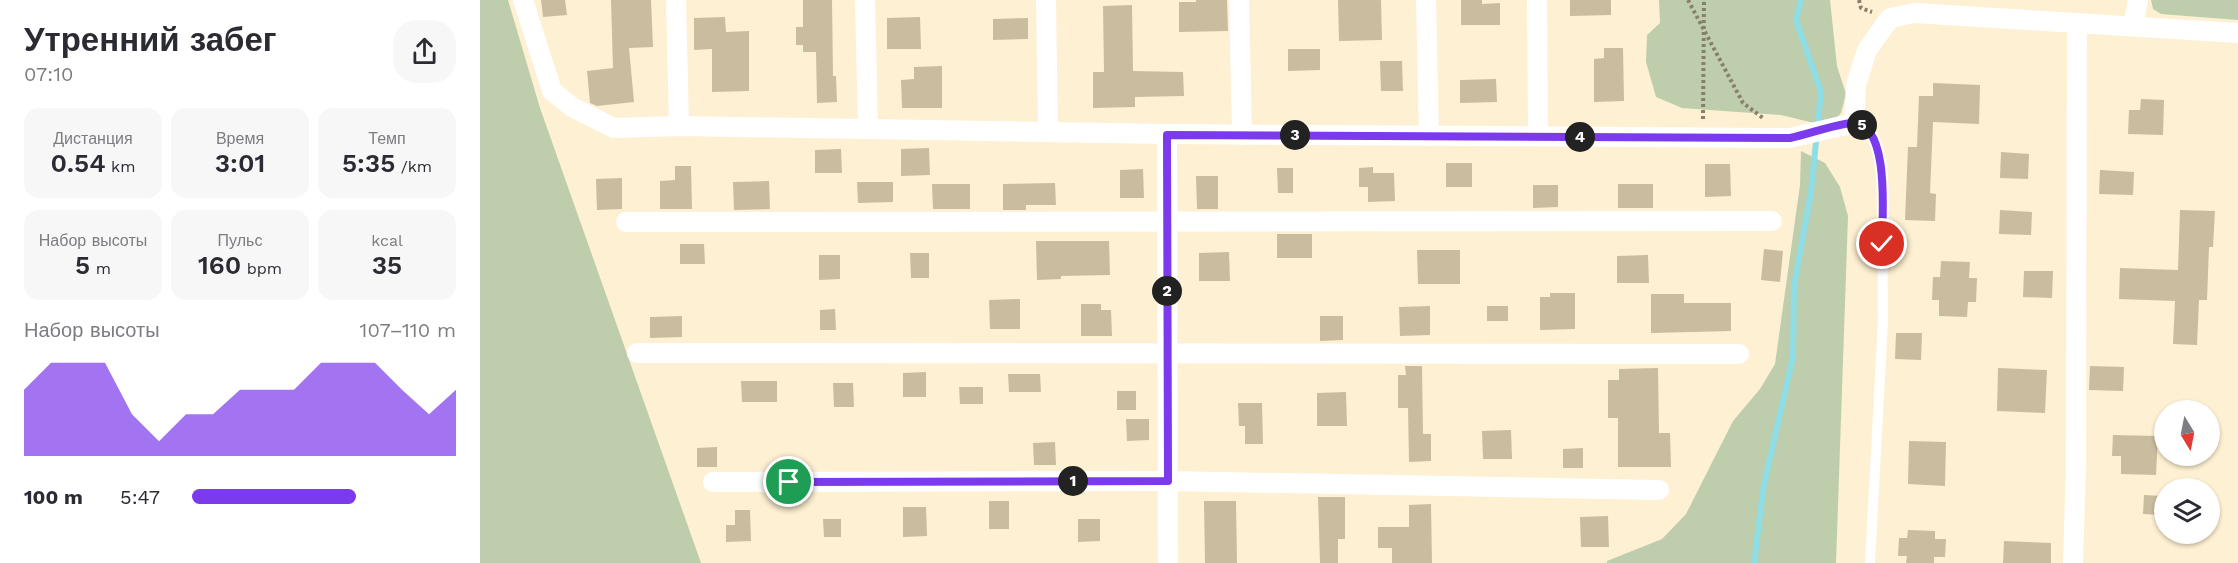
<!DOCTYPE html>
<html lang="ru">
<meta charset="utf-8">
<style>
body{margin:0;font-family:"Work Sans",sans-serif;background:#f7f7f7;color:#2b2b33;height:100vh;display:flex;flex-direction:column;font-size:22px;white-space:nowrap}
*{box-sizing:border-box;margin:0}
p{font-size:20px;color:#7c7c81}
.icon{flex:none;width:33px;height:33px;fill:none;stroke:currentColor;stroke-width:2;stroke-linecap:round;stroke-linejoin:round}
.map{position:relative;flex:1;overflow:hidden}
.drawer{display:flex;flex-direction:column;background:#fff;width:480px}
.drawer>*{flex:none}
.needle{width:39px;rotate:170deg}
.tools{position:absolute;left:1674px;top:400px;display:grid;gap:12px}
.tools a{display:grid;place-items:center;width:66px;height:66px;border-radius:50%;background:#fff;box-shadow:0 2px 4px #0004;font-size:30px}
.pin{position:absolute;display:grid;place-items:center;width:51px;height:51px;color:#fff;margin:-26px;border:3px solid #fff;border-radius:50%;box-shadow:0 2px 6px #0007}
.km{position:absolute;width:30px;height:30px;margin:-15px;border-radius:50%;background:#222;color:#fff;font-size:16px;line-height:30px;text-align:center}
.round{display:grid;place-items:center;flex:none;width:63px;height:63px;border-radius:24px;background:#f7f7f7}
.head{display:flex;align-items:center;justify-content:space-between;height:102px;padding:0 24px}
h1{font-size:33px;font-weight:600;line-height:45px}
.metrics{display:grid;grid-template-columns:repeat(3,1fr);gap:9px;height:102px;padding:6px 24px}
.metrics div{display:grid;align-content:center;border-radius:15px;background:#f7f7f7;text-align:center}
.metrics b{font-size:26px;font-weight:600}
.metrics small{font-size:16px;font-weight:400}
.metrics p{font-size:16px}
.chart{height:168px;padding:12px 24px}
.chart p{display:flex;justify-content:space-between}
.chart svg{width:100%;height:108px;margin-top:6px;fill:#7c3aed;opacity:.7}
ul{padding:0 24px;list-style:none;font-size:20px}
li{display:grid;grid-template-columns:96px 72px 1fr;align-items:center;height:45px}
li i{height:15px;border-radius:8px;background:#7c3aed}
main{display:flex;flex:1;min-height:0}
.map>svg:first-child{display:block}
</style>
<main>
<section class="drawer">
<div class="head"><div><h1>Утренний забег</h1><p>07:10</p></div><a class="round"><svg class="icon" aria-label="share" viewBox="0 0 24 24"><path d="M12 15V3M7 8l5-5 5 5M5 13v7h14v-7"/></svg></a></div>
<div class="metrics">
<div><p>Дистанция</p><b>0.54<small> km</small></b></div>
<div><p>Время</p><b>3:01</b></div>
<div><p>Темп</p><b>5:35<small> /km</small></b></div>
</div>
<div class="metrics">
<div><p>Набор высоты</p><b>5<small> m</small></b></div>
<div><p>Пульс</p><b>160<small> bpm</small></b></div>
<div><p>kcal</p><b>35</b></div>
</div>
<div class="chart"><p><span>Набор высоты</span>107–110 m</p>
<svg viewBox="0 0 160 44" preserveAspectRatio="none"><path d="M0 44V17L10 6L20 6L30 6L40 27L50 38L60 27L70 27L80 17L90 17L100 17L110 6L120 6L130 6L140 17L150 27L160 17V44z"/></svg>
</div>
<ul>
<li><b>100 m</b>5:47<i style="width:62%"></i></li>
</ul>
</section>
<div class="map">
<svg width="1758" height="563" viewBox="0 0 1758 563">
<rect width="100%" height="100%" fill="#fef0d2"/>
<g fill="#becdac">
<polygon points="0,0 28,0 60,108 221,563 0,563"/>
<polygon points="1179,0 1350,0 1357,66 1366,94 1361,113 1355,120 1334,123 1301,115 1202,108 1176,97 1166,62 1167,35 1180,23"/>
<polygon points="1671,0 1758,0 1758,20 1681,14 1673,9"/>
<polygon points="1321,151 1345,163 1360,187 1368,216 1356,563 1127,563 1127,561 1182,539 1206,514 1253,421 1280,389 1295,364 1320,185"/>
</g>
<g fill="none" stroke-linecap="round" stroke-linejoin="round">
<polyline stroke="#8fdde5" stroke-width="6" points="1274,563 1284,484 1313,357 1314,286 1331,192 1341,92 1316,20 1321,0"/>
</g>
<g fill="#cabc9f">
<polygon points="61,0 85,0 87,15 63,17"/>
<polygon points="131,0 171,0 173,47 149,48 154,102 117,106 110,103 107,71 133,68"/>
<polygon points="323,0 352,0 353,76 356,76 357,102 337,103 336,52 323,52 323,45 316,45 316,27 323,27"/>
<polygon points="716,0 747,0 748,31 699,32 699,2 716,2"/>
<polygon points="858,0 901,0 902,40 859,41"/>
<polygon points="981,0 1002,0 1002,4 1020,3 1020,25 981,25"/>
<polygon points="1090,0 1131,0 1131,15 1090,16"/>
<polygon points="652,5 653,71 703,72 704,96 655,97 655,107 613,108 613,72 624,72 623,6"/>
<polygon points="245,17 246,32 269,31 269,91 232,92 232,49 214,50 214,18"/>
<polygon points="440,17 441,49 407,49 407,18"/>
<polygon points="548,18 548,39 513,40 513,19"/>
<polygon points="1124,48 1143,48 1144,101 1114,102 1114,59 1124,58"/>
<polygon points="808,49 840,49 840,70 808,71"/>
<polygon points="900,61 922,61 923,91 901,91"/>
<polygon points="462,66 462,108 422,108 421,80 434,79 434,67"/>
<polygon points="1016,79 1017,102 980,103 980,80"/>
<polygon points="1453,83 1500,85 1499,124 1453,122 1450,193 1456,194 1455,221 1425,220 1428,147 1437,147 1439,96 1453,96"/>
<polygon points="1661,99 1684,100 1683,135 1648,134 1649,110 1660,110"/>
<polygon points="449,148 450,175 421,176 421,149"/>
<polygon points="361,149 362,173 335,173 335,150"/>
<polygon points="1521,152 1549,154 1548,179 1520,178"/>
<rect x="966" y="163" width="26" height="24"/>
<polygon points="1225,164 1250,164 1251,196 1225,197"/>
<polygon points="195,166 211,166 212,209 180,209 180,181 195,180"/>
<polygon points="893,167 893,173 914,173 915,201 888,202 888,187 879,187 879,168"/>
<polygon points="797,168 813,168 813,193 798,193"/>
<polygon points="663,169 664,198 640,198 640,170"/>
<polygon points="1620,170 1654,172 1653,195 1619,194"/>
<polygon points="716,176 738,176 738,209 717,209"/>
<polygon points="142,178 142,209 117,210 116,179"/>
<polygon points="289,181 290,209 254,210 253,182"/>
<polygon points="377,182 413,182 413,202 378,203"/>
<polygon points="575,183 576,205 546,205 546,210 523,210 523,184"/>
<polygon points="452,184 490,184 490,209 453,209"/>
<rect x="1138" y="184" width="35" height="24"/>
<polygon points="1053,185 1078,185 1078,207 1053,208"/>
<polygon points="1520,210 1552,212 1551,235 1519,234"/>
<polygon points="1700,210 1735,211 1733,247 1729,247 1727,300 1719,300 1717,345 1693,344 1695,301 1639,299 1640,268 1698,270"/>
<rect x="797" y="234" width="35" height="24"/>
<polygon points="556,241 629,241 630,275 581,276 581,279 557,280"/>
<polygon points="200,244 224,244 225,264 200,264"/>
<polygon points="1284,249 1303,251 1300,282 1281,280"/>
<polygon points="937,250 980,250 980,284 938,284"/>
<polygon points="749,252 750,281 719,281 719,253"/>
<polygon points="430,253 449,253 449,278 431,278"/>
<polygon points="339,255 360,255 360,279 339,280"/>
<polygon points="1168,255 1169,283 1137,283 1137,256"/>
<polygon points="1461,261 1490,262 1489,278 1497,278 1496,302 1488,302 1487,317 1459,316 1459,300 1452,300 1453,277 1460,277"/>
<polygon points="1544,271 1573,271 1572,298 1543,297"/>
<polygon points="1070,293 1095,293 1095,329 1060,330 1060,297 1070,297"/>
<polygon points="1171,294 1204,294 1204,303 1251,303 1251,331 1171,333"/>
<polygon points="540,299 540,329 510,329 509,300"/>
<polygon points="601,304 621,304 621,310 631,310 632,336 601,336"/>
<polygon points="950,306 950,335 920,336 919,307"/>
<rect x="1007" y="306" width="21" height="15"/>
<polygon points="355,309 356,330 340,330 340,310"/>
<polygon points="202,316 202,337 170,338 170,317"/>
<polygon points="840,316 863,316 863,340 840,341"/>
<polygon points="1416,333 1442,333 1441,360 1415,359"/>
<polygon points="925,366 942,366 943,434 951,434 951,461 929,462 928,408 918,408 918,375 926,375"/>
<polygon points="1610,366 1644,367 1643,391 1609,390"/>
<polygon points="1178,368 1179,433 1190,433 1191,467 1138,467 1138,418 1128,418 1128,380 1139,380 1139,369"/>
<polygon points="1518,368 1567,370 1565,413 1517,411"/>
<polygon points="446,372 446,397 423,397 423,373"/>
<polygon points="528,374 560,374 561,392 529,392"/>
<polygon points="261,381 297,381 297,402 262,402"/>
<polygon points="353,383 373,383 374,407 354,407"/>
<polygon points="479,387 503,387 503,404 480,404"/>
<rect x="637" y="391" width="19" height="19"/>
<polygon points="866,392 867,426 837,426 837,393"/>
<polygon points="758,403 782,403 783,444 765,444 765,426 759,426"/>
<polygon points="646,419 669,419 669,440 647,441"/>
<polygon points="1031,430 1032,459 1003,459 1002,431"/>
<polygon points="1633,435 1678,436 1676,475 1641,474 1641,456 1632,456"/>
<polygon points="1429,441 1466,442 1465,486 1428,484"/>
<polygon points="575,442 576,465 554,465 553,443"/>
<polygon points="237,447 237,467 217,467 217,448"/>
<polygon points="1103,448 1103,468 1083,468 1083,449"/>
<polygon points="1664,495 1682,496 1681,515 1663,514"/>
<polygon points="838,497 865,497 865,539 858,539 858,563 840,563"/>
<rect x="509" y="501" width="20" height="28"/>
<polygon points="724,501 756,501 757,563 725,563"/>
<polygon points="951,504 952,563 912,563 912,548 898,548 898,527 929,527 929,505"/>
<polygon points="423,507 446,507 447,536 423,537"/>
<polygon points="255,510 270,510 271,541 246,542 246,525 255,525"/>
<polygon points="1128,516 1129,547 1101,547 1100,517"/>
<polygon points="343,519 361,519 361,537 344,537"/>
<polygon points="598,519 620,519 620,541 598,542"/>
<polygon points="1428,530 1455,531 1455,539 1466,539 1465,557 1454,557 1454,563 1426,563 1427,556 1418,556 1419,538 1427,538"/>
<polygon points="1524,541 1571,543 1571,563 1523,563"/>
</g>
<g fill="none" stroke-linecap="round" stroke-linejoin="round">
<g stroke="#887f6b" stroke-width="4" stroke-dasharray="3 3" stroke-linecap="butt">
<polyline points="1208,0 1263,103 1283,118"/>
<polyline points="1379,0 1381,8 1392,12"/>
<polyline points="1223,119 1224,0"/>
</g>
<polyline stroke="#fff" stroke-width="10" points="1374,123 1386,127 1395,140 1402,168 1403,321 1390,563"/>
<g stroke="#fff" stroke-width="20">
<polyline points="43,0 72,91 92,107 134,128 199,126 687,134 1310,138 1374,123 1376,85 1387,50 1410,18 1435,13 1758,33"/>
<polyline points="196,0 199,126"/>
<polyline points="385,0 388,129"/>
<polyline points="566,0 568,131"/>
<polyline points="759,0 762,135"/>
<polyline points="946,0 949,136"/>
<polyline points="1057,0 1058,136"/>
<polyline points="1653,26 1658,0"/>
<polyline points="687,134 688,563"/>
<polyline points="146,222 1292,221"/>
<polyline points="157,353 1259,354"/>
<polyline points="233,482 688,481 1179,490"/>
<polyline points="1593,563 1596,466 1597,23"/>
</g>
</g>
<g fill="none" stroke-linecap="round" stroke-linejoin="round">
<g stroke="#fff" stroke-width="12">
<path id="route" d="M 309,482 L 688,481 L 687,135 L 1310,138 C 1326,135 1359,123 1373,123 C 1411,124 1402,219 1402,244"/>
</g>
<use href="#route" stroke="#7c3aed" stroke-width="8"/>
</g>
</svg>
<div class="tools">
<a><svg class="needle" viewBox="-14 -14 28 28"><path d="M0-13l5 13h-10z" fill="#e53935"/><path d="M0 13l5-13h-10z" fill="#7c7c81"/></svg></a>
<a><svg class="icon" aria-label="layers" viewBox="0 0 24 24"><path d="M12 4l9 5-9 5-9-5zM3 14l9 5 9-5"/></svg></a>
</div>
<div class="pin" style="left:309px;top:482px;background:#1e9e55"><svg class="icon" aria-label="arrive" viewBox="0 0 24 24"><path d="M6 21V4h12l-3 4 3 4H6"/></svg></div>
<div class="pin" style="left:1402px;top:244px;background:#d93025"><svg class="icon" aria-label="check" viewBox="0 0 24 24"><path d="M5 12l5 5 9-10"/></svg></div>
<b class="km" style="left:593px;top:481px">1</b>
<b class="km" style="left:687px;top:291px">2</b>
<b class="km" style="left:815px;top:135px">3</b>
<b class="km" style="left:1100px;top:137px">4</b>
<b class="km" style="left:1382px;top:125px">5</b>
</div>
</main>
